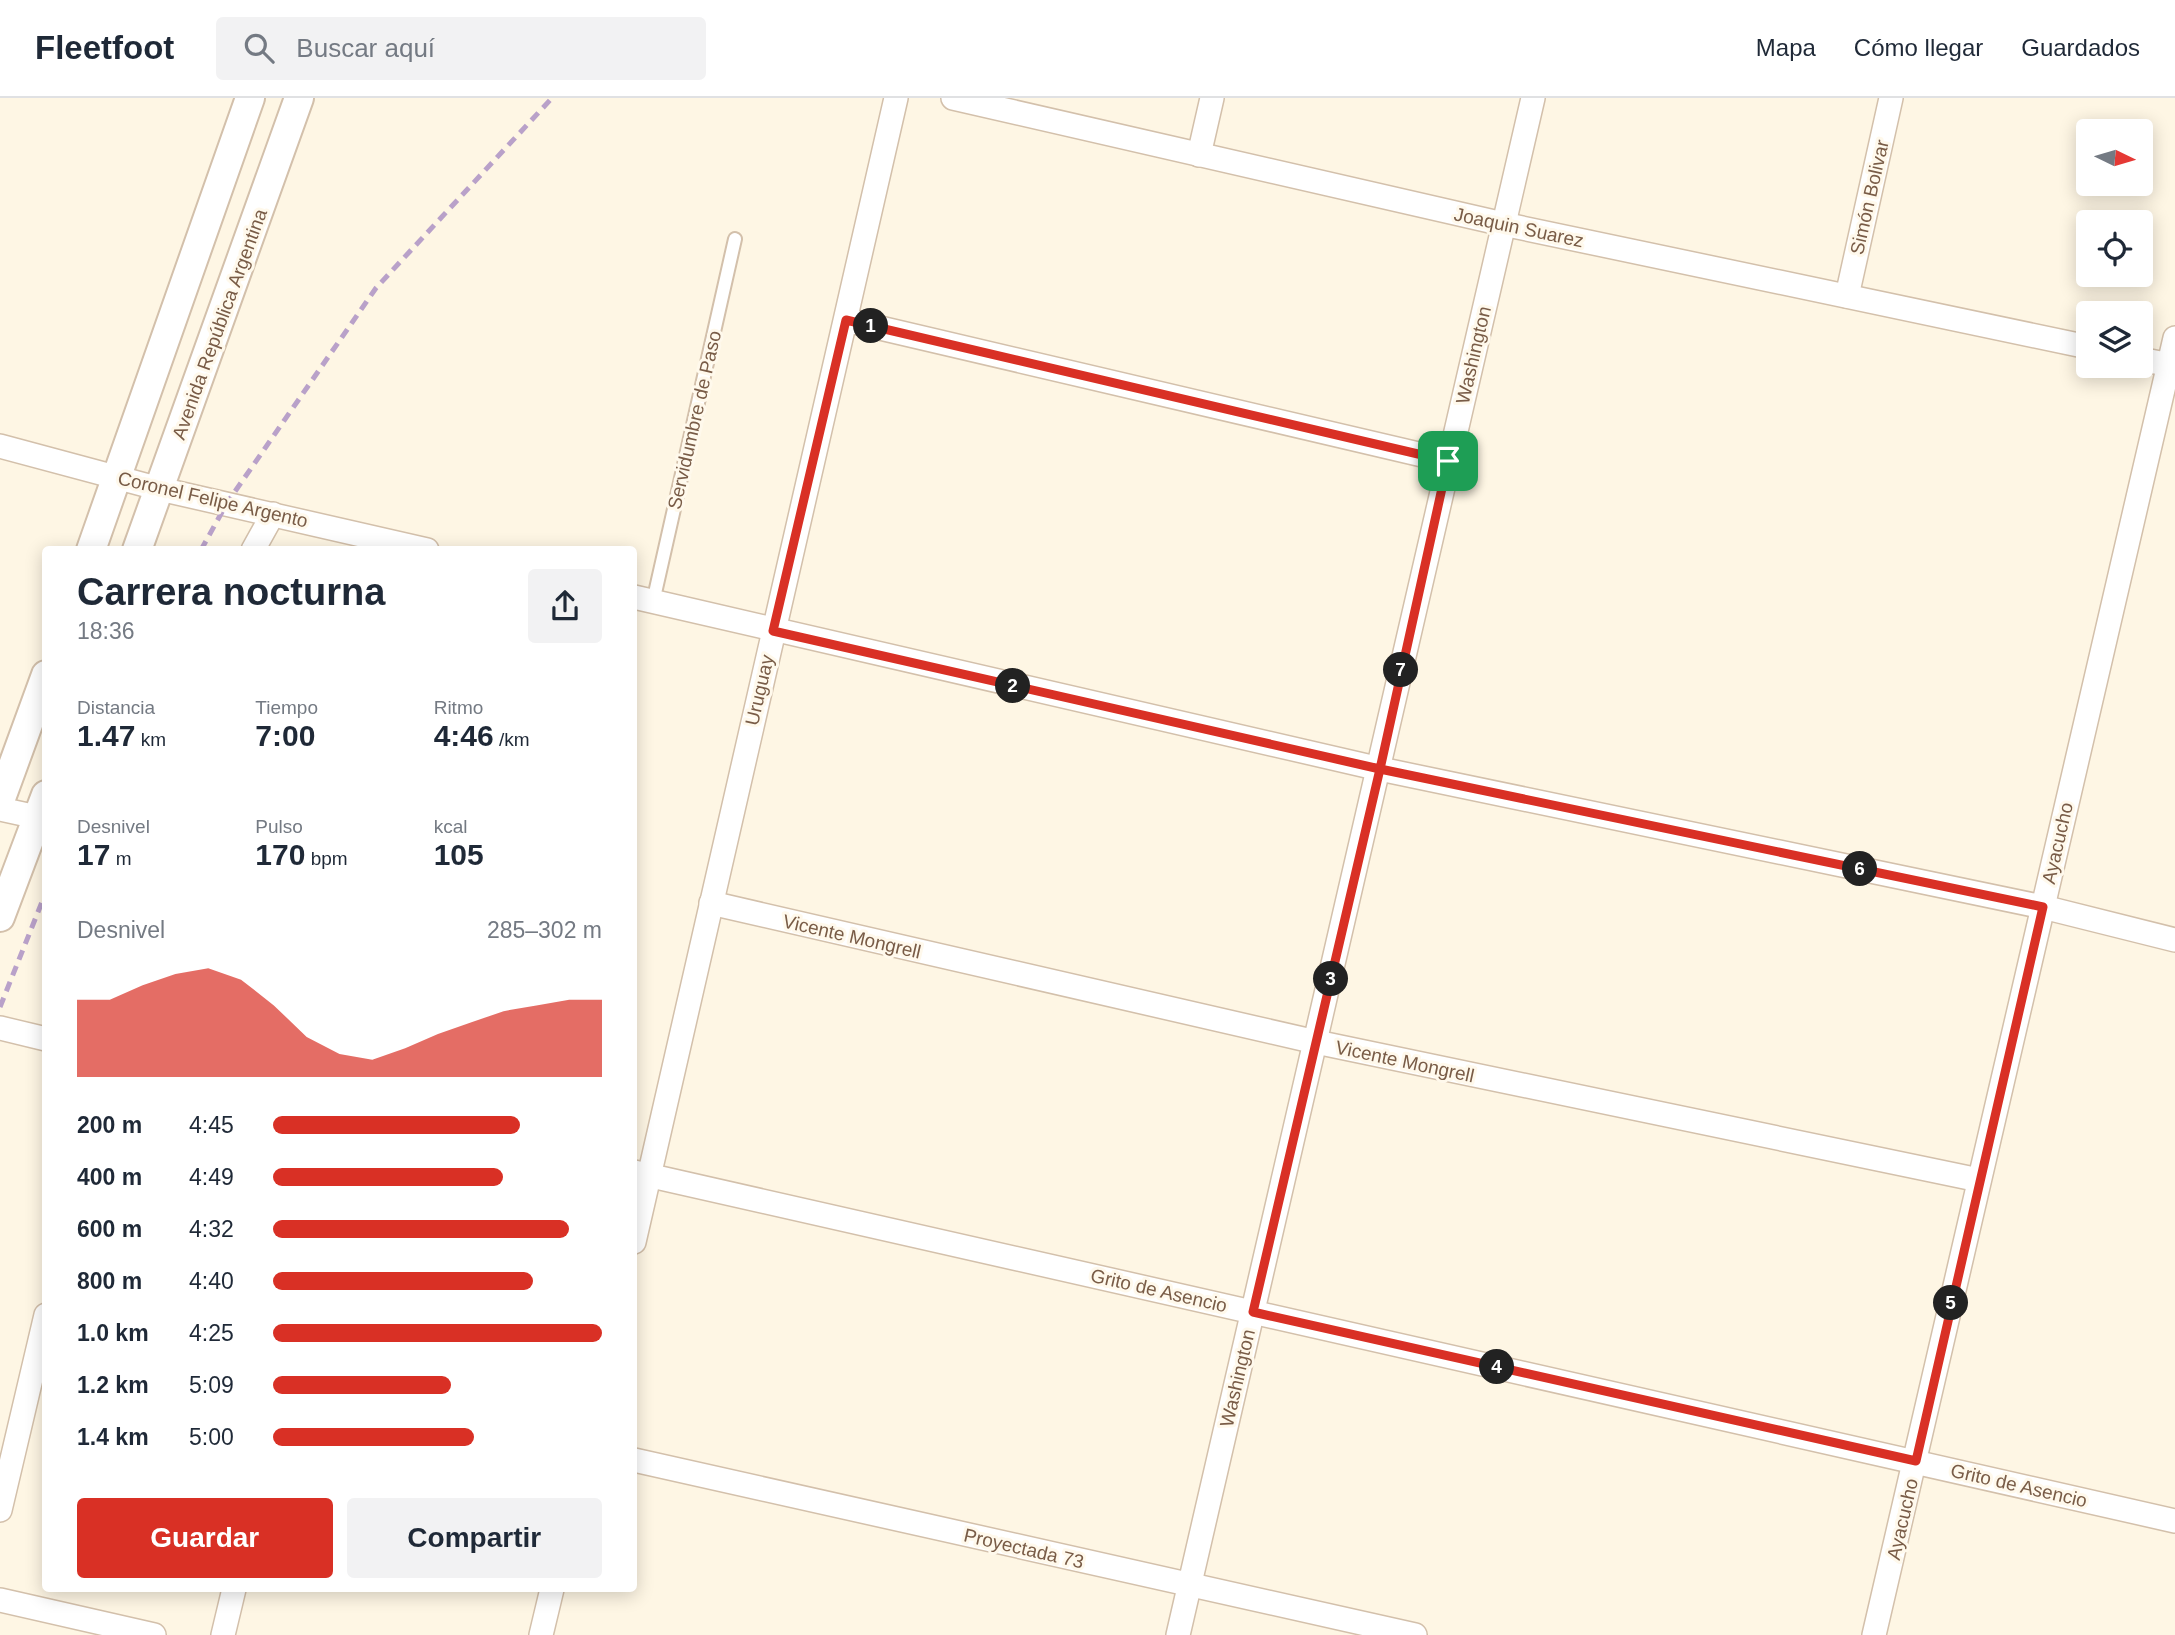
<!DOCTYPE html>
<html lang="es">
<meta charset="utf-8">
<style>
body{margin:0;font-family:Arial,sans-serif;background:#f2f2f3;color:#1f2937;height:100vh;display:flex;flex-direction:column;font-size:26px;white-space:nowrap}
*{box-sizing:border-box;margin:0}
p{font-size:23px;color:#747a83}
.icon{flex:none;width:38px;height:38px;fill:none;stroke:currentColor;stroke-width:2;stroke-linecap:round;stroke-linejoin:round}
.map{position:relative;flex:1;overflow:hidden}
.drawer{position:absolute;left:42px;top:448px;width:595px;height:1046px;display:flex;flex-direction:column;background:#fff;border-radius:7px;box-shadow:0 4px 18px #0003}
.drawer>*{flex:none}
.needle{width:46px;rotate:95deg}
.fabs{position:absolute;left:2076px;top:21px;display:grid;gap:14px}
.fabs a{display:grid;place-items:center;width:77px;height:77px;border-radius:7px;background:#fff;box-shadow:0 4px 18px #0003;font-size:35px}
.pin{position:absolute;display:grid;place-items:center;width:60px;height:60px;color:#fff;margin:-30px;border-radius:14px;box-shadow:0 4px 10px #0006}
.km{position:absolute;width:35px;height:35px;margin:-18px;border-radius:50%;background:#222;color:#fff;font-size:19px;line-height:35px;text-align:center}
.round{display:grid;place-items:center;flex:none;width:74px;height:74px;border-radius:7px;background:#f2f2f3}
.head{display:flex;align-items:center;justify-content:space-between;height:119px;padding:0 35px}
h1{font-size:38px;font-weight:800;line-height:52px}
.stats{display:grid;grid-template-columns:repeat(3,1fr);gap:10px;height:119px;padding:7px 35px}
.stats div{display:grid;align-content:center}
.stats b{font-size:30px;font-weight:800}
.stats small{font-size:19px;font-weight:400}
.stats p{font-size:19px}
.chart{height:196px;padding:14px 35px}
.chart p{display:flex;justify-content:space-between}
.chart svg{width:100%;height:126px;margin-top:7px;fill:#d93025;opacity:.7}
.button{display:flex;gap:14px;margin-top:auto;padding:14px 35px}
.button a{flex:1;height:80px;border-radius:7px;background:#d93025;color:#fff;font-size:28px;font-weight:800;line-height:80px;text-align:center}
.button a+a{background:#f2f2f3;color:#1f2937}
ul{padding:0 35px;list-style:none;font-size:23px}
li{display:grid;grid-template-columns:112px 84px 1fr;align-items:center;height:52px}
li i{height:18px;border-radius:9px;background:#d93025}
header{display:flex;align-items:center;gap:42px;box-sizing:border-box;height:98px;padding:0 35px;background:#fff;border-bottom:2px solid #e0e1e3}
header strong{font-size:33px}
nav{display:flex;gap:38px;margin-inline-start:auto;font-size:24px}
.search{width:490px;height:63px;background:#f2f2f3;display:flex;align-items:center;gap:18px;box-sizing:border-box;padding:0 24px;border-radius:7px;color:#747a83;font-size:26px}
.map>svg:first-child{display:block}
</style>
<header>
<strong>Fleetfoot</strong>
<div class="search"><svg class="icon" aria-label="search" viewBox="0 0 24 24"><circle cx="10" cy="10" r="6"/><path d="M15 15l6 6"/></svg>Buscar aquí</div>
<nav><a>Mapa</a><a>Cómo llegar</a><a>Guardados</a></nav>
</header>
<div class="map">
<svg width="2175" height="1537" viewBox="0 0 2175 1537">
<rect width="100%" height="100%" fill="#fef6e4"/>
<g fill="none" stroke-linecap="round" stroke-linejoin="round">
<g stroke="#d3c0ab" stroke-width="16">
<polyline id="service" points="653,504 735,141"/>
</g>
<g stroke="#d3c0ab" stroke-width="26">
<g id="minor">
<polyline points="953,0 1503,126 2088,249"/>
<polyline points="1199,57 1212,0"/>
<polyline points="1847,198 1891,0"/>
<polyline points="846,222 1448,363"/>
<polyline points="2140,261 2175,268"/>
<polyline points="0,348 160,391 427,452"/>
<polyline points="253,452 273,416"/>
<polyline points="634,499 1380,671 2043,809 2175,842"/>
<polyline points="0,711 37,719"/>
<polyline points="711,805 1316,944 1979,1082"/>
<polyline points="0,930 46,941"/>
<polyline points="634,1074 2175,1423"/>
<polyline points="634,1144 896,0"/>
<polyline points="634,1362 1415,1537"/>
<polyline points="0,1412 46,1217"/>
<polyline points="0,1502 154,1537"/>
<polyline points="223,1537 234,1491"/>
<polyline points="541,1537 552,1491"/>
<polyline points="1178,1537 1533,0"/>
<polyline points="1874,1537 2175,240"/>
</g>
</g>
<g stroke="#d3c0ab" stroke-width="32">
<g id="tertiary">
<polyline points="91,452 250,0"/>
<polyline points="137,452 299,0"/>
<polyline points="0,703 46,577"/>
<polyline points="0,819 46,697"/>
</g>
</g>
<use href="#service" stroke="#fff" stroke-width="12"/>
<use href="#minor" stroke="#fff" stroke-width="23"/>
<use href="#tertiary" stroke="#fff" stroke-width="28"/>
<g stroke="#b9a1c9" stroke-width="5" stroke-dasharray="10 7" stroke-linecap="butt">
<polyline points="201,452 227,405 376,190 552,0"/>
<polyline points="0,909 46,794"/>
</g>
</g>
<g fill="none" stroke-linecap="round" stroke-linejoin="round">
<g stroke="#fff" stroke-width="14">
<polyline id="route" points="1448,363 846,222 773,533 1380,671 1253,1214 1916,1363 2043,809 1380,671 1448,363"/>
</g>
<use href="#route" stroke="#d93025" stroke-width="9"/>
</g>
<g text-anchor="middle" stroke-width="6" stroke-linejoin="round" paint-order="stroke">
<g font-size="19" fill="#795c47" stroke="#fff9ec">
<text transform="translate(1869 99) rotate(-77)" y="7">Simón Bolivar</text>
<text transform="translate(1519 129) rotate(12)" y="7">Joaquin Suarez</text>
<text transform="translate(219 226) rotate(-70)" y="7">Avenida República Argentina</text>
<text transform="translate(1473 257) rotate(-77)" y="7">Washington</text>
<text transform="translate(694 322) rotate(-77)" y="7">Servidumbre de Paso</text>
<text transform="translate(213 401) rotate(13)" y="7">Coronel Felipe Argento</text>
<text transform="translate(759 592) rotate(-77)" y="7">Uruguay</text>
<text transform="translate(2057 745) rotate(-77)" y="7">Ayacucho</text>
<text transform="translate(852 838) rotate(13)" y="7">Vicente Mongrell</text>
<text transform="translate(1405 963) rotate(12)" y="7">Vicente Mongrell</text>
<text transform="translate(1159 1192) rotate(13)" y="7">Grito de Asencio</text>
<text transform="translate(1237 1280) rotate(-77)" y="7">Washington</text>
<text transform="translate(2019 1387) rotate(13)" y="7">Grito de Asencio</text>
<text transform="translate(1902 1421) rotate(-77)" y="7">Ayacucho</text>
<text transform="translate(1024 1450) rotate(13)" y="7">Proyectada 73</text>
</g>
</g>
</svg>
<div class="fabs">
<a><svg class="needle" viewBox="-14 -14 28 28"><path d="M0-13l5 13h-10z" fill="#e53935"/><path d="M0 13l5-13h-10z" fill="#747a83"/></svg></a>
<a><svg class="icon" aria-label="locate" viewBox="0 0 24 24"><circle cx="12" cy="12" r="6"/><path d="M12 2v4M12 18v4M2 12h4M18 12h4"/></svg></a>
<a><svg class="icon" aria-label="layers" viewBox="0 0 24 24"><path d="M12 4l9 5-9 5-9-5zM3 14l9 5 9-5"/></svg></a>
</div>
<div class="pin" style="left:1448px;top:363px;background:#1e9e55"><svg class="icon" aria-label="arrive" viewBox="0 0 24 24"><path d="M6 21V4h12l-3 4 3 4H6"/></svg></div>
<b class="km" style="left:871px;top:228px">1</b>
<b class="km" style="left:1013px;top:588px">2</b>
<b class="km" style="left:1331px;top:881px">3</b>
<b class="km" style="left:1497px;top:1269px">4</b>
<b class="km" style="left:1951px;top:1205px">5</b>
<b class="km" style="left:1860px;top:771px">6</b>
<b class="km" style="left:1401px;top:572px">7</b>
<section class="drawer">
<div class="head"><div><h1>Carrera nocturna</h1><p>18:36</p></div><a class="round"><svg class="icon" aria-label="share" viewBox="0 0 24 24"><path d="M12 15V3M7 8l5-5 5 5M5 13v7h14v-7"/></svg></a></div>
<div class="stats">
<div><p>Distancia</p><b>1.47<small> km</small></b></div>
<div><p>Tiempo</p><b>7:00</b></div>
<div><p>Ritmo</p><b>4:46<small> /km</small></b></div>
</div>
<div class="stats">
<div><p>Desnivel</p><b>17<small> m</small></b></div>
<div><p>Pulso</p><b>170<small> bpm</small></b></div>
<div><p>kcal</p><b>105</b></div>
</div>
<div class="chart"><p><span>Desnivel</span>285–302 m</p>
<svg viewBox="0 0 160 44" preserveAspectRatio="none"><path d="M0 44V17L10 17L20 12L30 8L40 6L50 10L60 19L70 30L80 36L90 38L100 34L110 29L120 25L130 21L140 19L150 17L160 17V44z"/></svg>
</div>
<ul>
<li><b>200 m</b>4:45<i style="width:75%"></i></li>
<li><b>400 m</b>4:49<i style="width:70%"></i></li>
<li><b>600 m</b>4:32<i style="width:90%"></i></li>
<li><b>800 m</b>4:40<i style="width:79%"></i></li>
<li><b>1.0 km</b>4:25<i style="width:100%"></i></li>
<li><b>1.2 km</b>5:09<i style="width:54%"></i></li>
<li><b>1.4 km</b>5:00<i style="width:61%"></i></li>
</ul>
<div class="button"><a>Guardar</a><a>Compartir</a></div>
</section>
</div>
